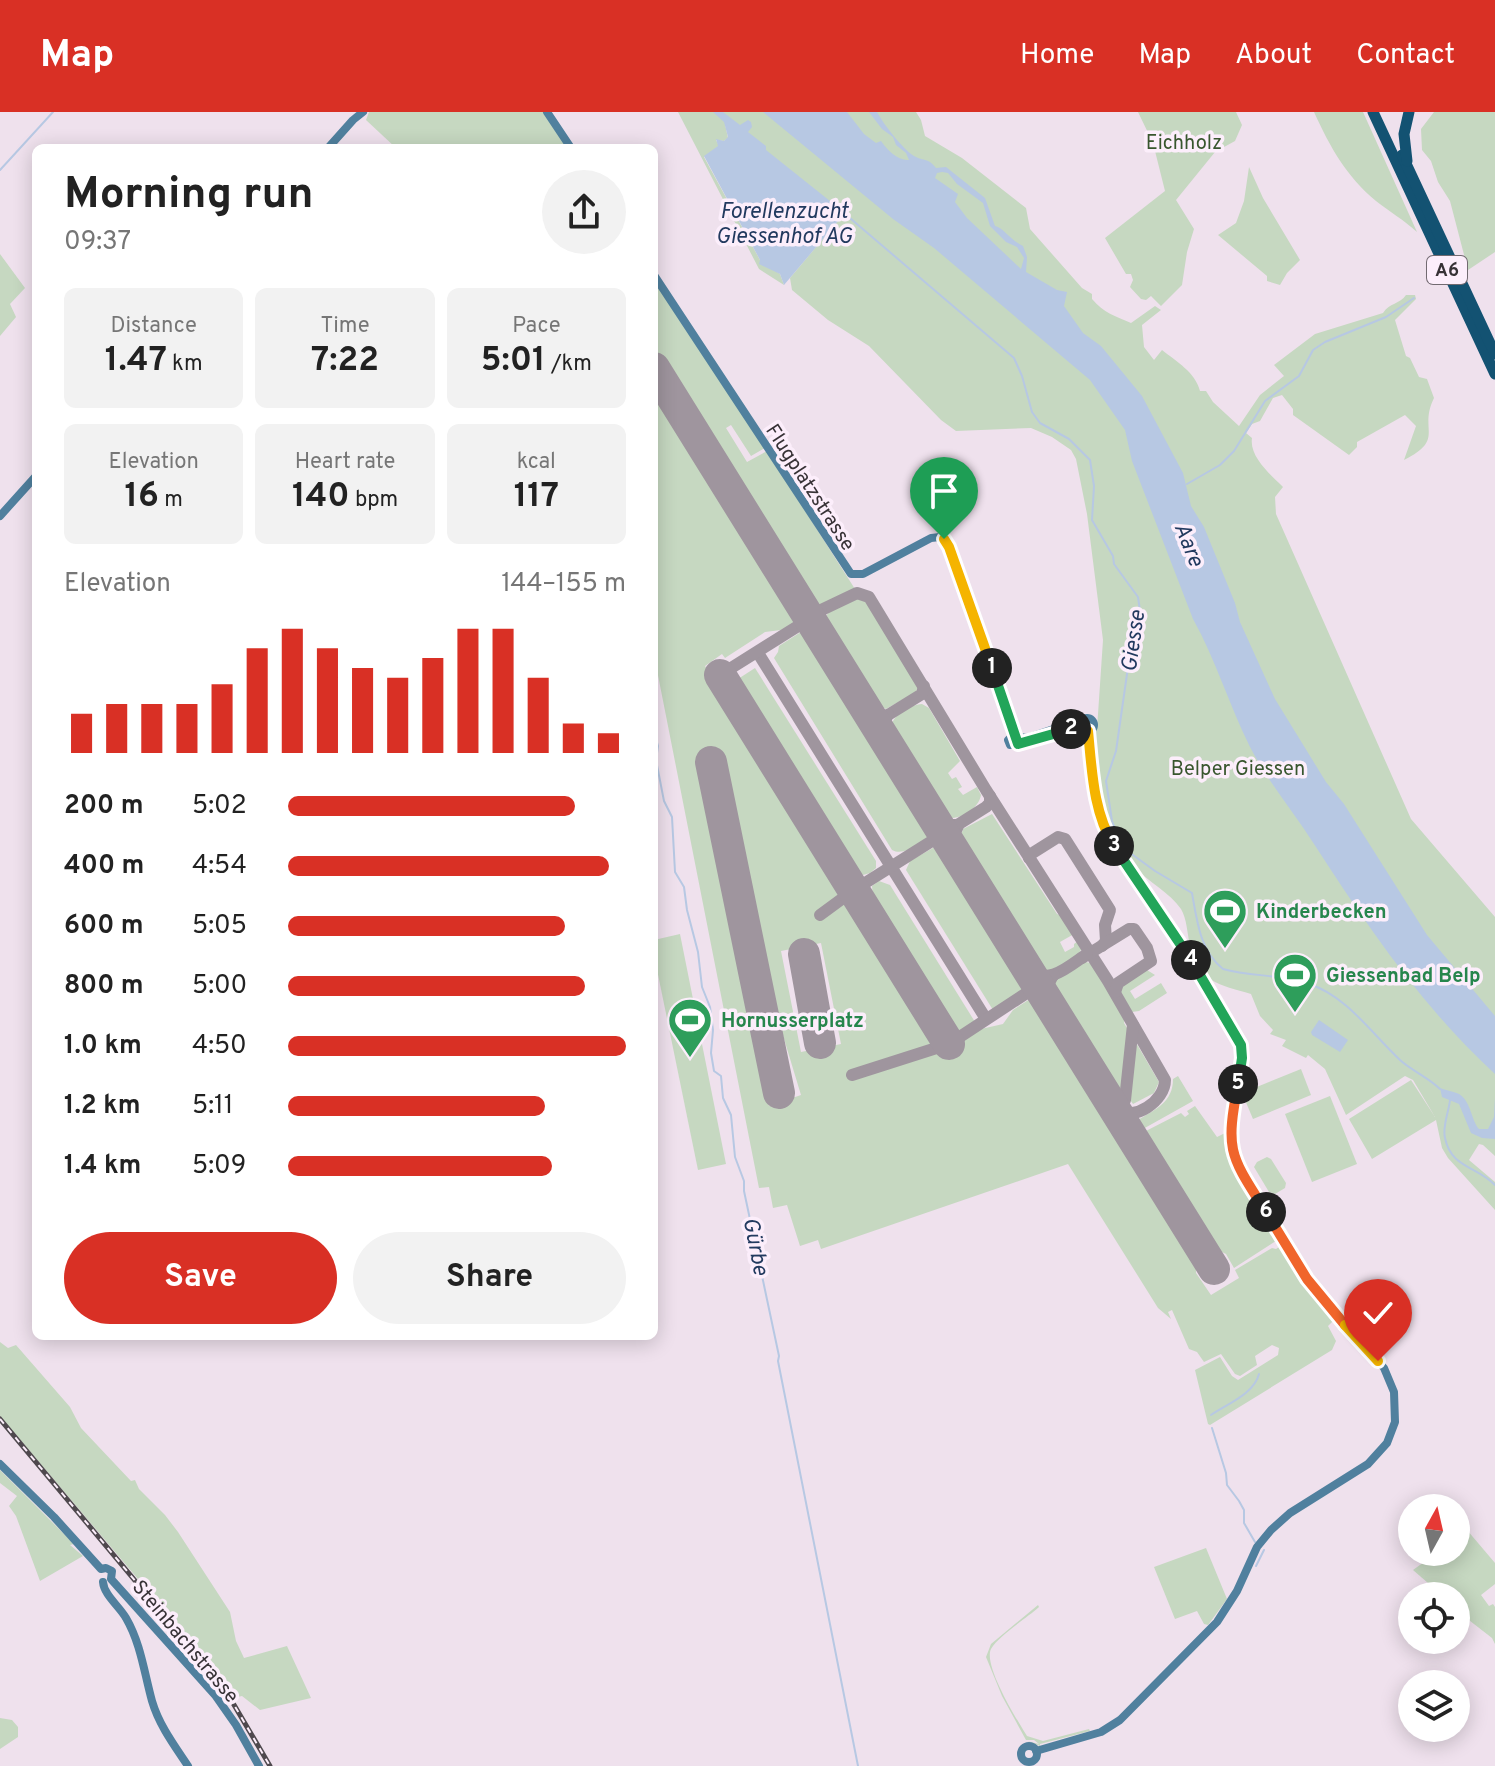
<!DOCTYPE html>
<meta charset="utf-8">
<style>
body{margin:0;font-family:Overpass,sans-serif;background:#f2f2f2;color:#222;height:100vh;display:flex;flex-direction:column;font-size:30px;white-space:nowrap}
*{box-sizing:border-box;margin:0}
p{font-size:26px;color:#767676}
.icon{flex:none;width:44px;height:44px;fill:none;stroke:currentColor;stroke-width:2;stroke-linecap:round;stroke-linejoin:round}
.map{position:relative;flex:1;overflow:hidden}
.side{position:absolute;left:32px;top:32px;width:626px;height:1196px;display:flex;flex-direction:column;background:#fff;border-radius:12px;box-shadow:0 4px 20px #0003}
.side>*{flex:none}
.needle{width:52px;rotate:8deg}
.tools{position:absolute;left:1398px;top:1382px;display:grid;gap:16px}
.tools a{display:grid;place-items:center;width:72px;height:72px;border-radius:50%;background:#fff;box-shadow:0 4px 20px #0003;font-size:40px}
.pin{position:absolute;display:grid;place-items:center;width:68px;height:68px;color:#fff;margin:-82px -34px;border-radius:50% 50% 50% 0;rotate:-45deg;box-shadow:0 0 8px #0007}
.pin .icon{rotate:45deg}
.km{position:absolute;width:40px;height:40px;margin:-20px;border-radius:50%;background:#222;color:#fff;font-size:22px;line-height:40px;text-align:center}
.round{display:grid;place-items:center;flex:none;width:84px;height:84px;border-radius:42px;background:#f2f2f2}
.overview{display:flex;align-items:center;justify-content:space-between;height:136px;padding:0 32px}
h1{font-size:44px;font-weight:700;line-height:60px}
.stats{display:grid;grid-template-columns:repeat(3,1fr);gap:12px;height:136px;padding:8px 32px}
.stats div{display:grid;align-content:center;border-radius:12px;background:#f2f2f2;text-align:center}
.stats b{font-size:34px;font-weight:700}
.stats small{font-size:22px;font-weight:400}
.stats p{font-size:22px}
.chart{height:224px;padding:16px 32px}
.chart p{display:flex;justify-content:space-between}
.chart svg{width:100%;height:144px;margin-top:8px;stroke:#d93025;stroke-width:6}
.primary-button{display:flex;gap:16px;margin-top:auto;padding:16px 32px}
.primary-button a{flex:1;height:92px;border-radius:48px;background:#d93025;color:#fff;font-size:32px;font-weight:700;line-height:92px;text-align:center}
.primary-button a+a{background:#f2f2f2;color:#222}
ul{padding:0 32px;list-style:none;font-size:26px}
li{display:grid;grid-template-columns:128px 96px 1fr;align-items:center;height:60px}
li i{height:20px;border-radius:10px;background:#d93025}
header{display:flex;align-items:center;gap:48px;box-sizing:border-box;height:112px;padding:0 40px;background:#d93025;color:#fff}
header strong{font-size:38px}
nav{display:flex;gap:44px;margin-inline-start:auto;font-size:28px}
.map>svg:first-child{display:block}
</style>
<header>
<strong>Map</strong>
<nav><a>Home</a><a>Map</a><a>About</a><a>Contact</a></nav>
</header>
<div class="map">
<svg width="1495" height="1654" viewBox="0 0 1495 1654">
<rect width="100%" height="100%" fill="#efe1ed"/>
<g fill="#c6d8c1" fill-rule="evenodd">
<polygon points="369,0 545,0 569,36 396,36 366,8"/>
<path d="M 678,0 L 916,0 L 921,8 L 925,24 L 962,46 L 1026,96 L 1030,117 L 1082,176 L 1092,182 L 1092,187 C 1104,201 1115,204 1131,211 L 1155,194 L 1161,198 L 1142,213 L 1144,235 L 1154,248 L 1162,238 C 1177,250 1195,260 1200,279 L 1206,279 L 1213,290 L 1239,314 L 1260,283 L 1284,264 L 1274,253 L 1315,222 L 1383,201 C 1389,191 1400,192 1406,183 L 1415,183 L 1416,187 L 1395,208 L 1406,244 L 1410,246 L 1419,265 L 1427,267 L 1434,286 C 1418,318 1446,327 1404,348 L 1416,314 L 1405,303 L 1357,330 L 1357,335 L 1349,343 L 1293,303 L 1293,297 L 1282,283 L 1273,286 L 1260,309 L 1252,312 L 1246,321 L 1252,326 C 1249,345 1271,363 1283,375 L 1275,385 L 1276,402 L 1411,707 L 1495,805 L 1495,1044 L 1483,1033 L 1479,1032 L 1469,1048 L 1495,1070 L 1495,1098 L 1448,1046 L 1442,1036 L 1436,1008 L 1372,1047 L 1349,1007 L 1411,968 L 1435,1005 L 1413,968 L 1405,964 L 1346,1003 L 1325,957 L 1308,943 L 1306,946 L 1282,934 L 1286,928 L 1270,922 L 1273,918 L 1260,904 L 1251,882 C 1220,873 1197,870 1190,833 C 1187,821 1187,807 1181,797 C 1170,781 1149,770 1135,756 C 1099,720 1098,673 1094,625 L 1097,617 L 1103,528 L 1087,402 L 1076,347 L 1071,338 L 1052,325 L 1031,316 L 956,319 L 941,308 L 869,234 L 828,208 L 792,178 L 790,166 L 842,104 C 801,75 765,42 725,12 L 728,26 L 724,29 L 716,28 L 719,34 L 704,45 L 760,148 L 780,162 L 784,173 L 759,157 Z"/>
<polygon points="1138,0 1236,0 1242,13 1235,29 1215,40 1176,88 1194,117 1187,140 1182,173 1161,194 1151,184 1146,188 1141,187 1130,175 1133,168 1131,162 1126,162 1105,126 1165,79 1153,31"/>
<path d="M 1314,0 L 1363,0 L 1417,120 C 1404,108 1390,100 1376,89 C 1346,64 1330,35 1314,0 Z"/>
<polygon points="1434,0 1495,0 1495,140 1468,158 1450,89 1438,70 1431,49 1422,38 1421,17"/>
<polygon points="1249,55 1263,86 1300,148 1287,161 1280,173 1267,169 1267,164 1218,123 1236,111 1244,89"/>
<polygon points="0,142 25,176 10,192 16,205 0,224"/>
<polygon points="654,167 765,336 751,344 731,313 726,316 747,350 767,339 855,477 820,495 812,490 677,272 662,242 659,243 654,236"/>
<path d="M 654,277 L 799,510 L 781,518 L 765,520 L 725,546 L 722,542 L 705,554 L 938,930 L 852,960 L 853,967 L 952,935 L 981,917 L 1003,912 L 1013,898 L 1033,885 L 1120,1024 L 1118,1028 L 1122,1028 L 1196,1147 L 1196,1161 L 1211,1183 L 1239,1166 L 1235,1158 L 1272,1136 L 1276,1137 L 1283,1132 L 1319,1188 L 1335,1207 L 1328,1214 L 1336,1229 L 1332,1238 L 1210,1313 L 1208,1312 L 1195,1258 L 1220,1245 L 1232,1264 L 1238,1268 L 1278,1243 L 1279,1236 L 1272,1233 L 1255,1244 L 1257,1253 L 1240,1264 L 1235,1262 L 1221,1242 L 1204,1250 L 1197,1240 L 1189,1237 L 1172,1198 L 1168,1200 L 1171,1207 L 1158,1196 L 1068,1052 L 821,1137 L 818,1128 L 800,1134 L 787,1093 L 773,1096 L 769,1075 L 759,1076 L 654,543 ZM 719,641 L 759,844 L 801,983 L 769,994 L 697,644 ZM 821,831 L 841,932 L 801,940 L 781,839 Z"/>
<polygon points="861,485 867,487 919,572 916,580 886,597 875,591 826,511 825,505 831,498"/>
<path d="M 804,518 L 932,723 C 920,730 905,745 892,738 L 774,546 L 778,540 L 779,534 Z"/>
<polygon points="755,556 876,749 876,756 870,761 863,763 856,759 738,567"/>
<path d="M 922,592 L 929,596 L 960,649 L 948,661 L 952,667 L 956,665 L 962,675 L 958,677 L 963,683 L 977,675 L 981,683 C 979,696 962,707 949,706 L 944,702 L 891,616 C 891,604 910,593 922,592 Z"/>
<path d="M 992,702 L 1057,802 L 1062,804 L 1074,822 L 1060,830 L 1065,840 L 1074,835 L 1074,832 L 1078,829 L 1082,836 C 1079,844 1055,863 1046,861 C 1044,860 1042,858 1040,856 L 960,727 L 963,717 Z"/>
<polygon points="938,733 1028,877 993,898 906,758 910,749"/>
<polygon points="879,769 890,773 975,910 958,922 873,786 872,774"/>
<polygon points="680,822 726,1052 698,1058 654,843 654,828"/>
<polygon points="1082,849 1094,852 1125,903 1124,911 1130,921 1121,987 1053,875 1056,866"/>
<polygon points="1147,858 1155,863 1130,879 1135,887 1161,871 1167,881 1139,899 1132,900 1119,877 1123,871"/>
<polygon points="1135,929 1159,970 1154,981 1133,992 1128,985"/>
<polygon points="1301,957 1311,983 1253,1007 1242,981"/>
<path d="M 1178,964 L 1193,989 L 1143,1017 L 1139,1015 L 1138,1008 C 1156,997 1173,990 1173,967 Z"/>
<polygon points="1330,984 1357,1052 1312,1070 1285,1002"/>
<polygon points="1195,994 1217,1025 1227,1020 1228,1027 1279,1127 1234,1156 1226,1142 1214,1136 1142,1021 1181,1001 1185,1005 1189,1002 1187,999"/>
<polygon points="1267,1045 1271,1047 1286,1071 1285,1076 1275,1082 1269,1080 1254,1055 1257,1050"/>
<polygon points="0,1230 8,1236 16,1233 70,1295 81,1316 131,1369 135,1368 139,1377 165,1403 178,1420 230,1500 236,1529 244,1546 287,1534 311,1586 260,1598 242,1584 233,1586 176,1512 0,1304"/>
<polygon points="0,1358 74,1432 70,1433 83,1444 40,1469 16,1404 9,1394 17,1384 0,1371"/>
<polygon points="1467,1418 1495,1451 1495,1472 1481,1483 1489,1494 1493,1492 1495,1495 1495,1532 1492,1526 1456,1498 1456,1484 1443,1484 1413,1458 1438,1440 1456,1440 1456,1426"/>
<polygon points="1206,1436 1227,1487 1208,1513 1204,1512 1197,1499 1175,1507 1154,1455"/>
<path d="M 1038,1493 L 1039,1495 C 1027,1506 999,1523 991,1537 C 983,1553 1017,1608 1027,1624 L 1043,1629 L 1089,1617 L 1090,1619 L 1040,1632 L 1040,1634 L 1027,1629 L 1039,1632 L 1034,1628 L 1026,1628 L 1002,1584 L 986,1545 L 991,1532 Z"/>
<polygon points="0,1606 12,1608 18,1615 18,1625 0,1637"/>
</g>
<g fill="#b7c8e3" fill-rule="evenodd">
<polygon points="713,0 723,0 740,13 748,8 751,10 752,15 748,20 766,34 766,38 845,101 784,173 780,162 759,152 760,148 704,44 718,34 716,27 724,29 728,25 724,10"/>
<path d="M 763,0 L 847,0 L 864,22 L 876,31 L 881,29 C 887,38 898,49 909,48 L 906,41 L 896,33 L 893,25 L 882,17 L 869,0 L 877,0 C 884,13 903,37 914,44 C 925,50 927,45 936,56 L 946,55 L 985,86 L 995,114 C 1004,116 1010,128 1023,134 L 1027,145 L 1026,160 L 1057,178 L 1067,180 L 1064,194 L 1083,221 L 1101,234 L 1142,284 L 1183,361 L 1191,394 L 1204,415 L 1235,491 L 1240,510 L 1275,587 L 1326,670 L 1344,692 L 1427,823 L 1495,904 L 1495,962 C 1423,896 1367,814 1314,732 C 1293,699 1268,670 1250,635 C 1229,593 1216,548 1193,507 L 1132,349 L 1125,318 L 1090,268 L 934,136 L 893,107 ZM 942,60 L 948,61 L 957,72 L 983,91 L 990,114 L 1006,130 L 1017,135 L 1024,146 L 1021,157 L 967,106 L 955,90 L 958,82 L 935,66 L 937,61 Z"/>
<polygon points="1319,908 1348,928 1340,940 1312,923 1311,920"/>
<path d="M 1440,976 C 1445,978 1455,980 1459,982 C 1471,989 1471,1008 1479,1017 L 1488,1017 L 1494,1005 L 1495,986 L 1495,1027 L 1482,1026 L 1471,1021 L 1459,992 L 1442,985 Z"/>
</g>
<g fill="none" stroke-linecap="round" stroke-linejoin="round">
<g stroke="#b7c8e3" stroke-width="2">
<polyline points="0,58 53,0"/>
<path d="M 844,101 L 1014,246 L 1022,264 L 1032,300 L 1040,311 L 1069,327 L 1090,348 L 1094,374 L 1092,408 L 1113,444 L 1114,452 L 1138,485 L 1140,499 L 1134,515 L 1138,529 L 1128,555 L 1116,639 L 1106,669 L 1112,709 L 1122,735 L 1155,759 L 1192,781 C 1197,809 1200,839 1223,857 C 1251,865 1282,862 1309,872 C 1347,884 1372,922 1400,948 C 1412,959 1428,965 1440,977"/>
<polyline points="1187,372 1220,353 1234,339 1265,289 1299,264 1313,238 1325,230 1386,205 1414,186"/>
<polyline points="654,620 658,634 656,648 664,689 672,705 675,760 684,775 687,798 698,840 702,875 710,895 713,918 711,941 714,959 721,964 723,986 731,1003 735,1045 744,1069 744,1079 779,1244 778,1249 858,1654"/>
<path d="M 1450,988 C 1449,999 1442,1015 1445,1026 C 1451,1056 1477,1054 1495,1073"/>
<path d="M 1211,1303 C 1227,1292 1254,1282 1259,1262"/>
<polyline points="1212,1316 1226,1361 1227,1373 1239,1389 1244,1398 1244,1411 1255,1430"/>
<polyline points="1256,1454 1264,1438"/>
</g>
<g stroke="#9f959e" stroke-width="12">
<path d="M 798,487 L 807,498 L 815,501 L 857,481 L 869,485 L 986,678 L 1108,869 L 1165,968 C 1165,989 1134,1010 1116,998"/>
<polyline points="819,520 816,509 821,499"/>
<polyline points="758,541 986,907"/>
<polyline points="720,563 819,501"/>
<polyline points="868,599 878,606 888,603 922,582 924,574"/>
<polyline points="884,625 882,612 888,603"/>
<polyline points="934,705 945,713 957,713"/>
<polyline points="955,739 952,727 958,714"/>
<polyline points="1029,746 1031,742 1058,725 1065,727 1110,798 1105,813 1106,829 1102,834"/>
<polyline points="820,803 854,778 986,695 990,691 990,684"/>
<polyline points="1082,846 1129,817 1134,817 1147,836 1151,849 1118,871 1115,880"/>
<path d="M 1028,857 C 1048,875 1069,854 1087,842"/>
<polyline points="1049,890 1046,877 1052,865"/>
<polyline points="852,963 949,932 1054,863"/>
<polyline points="1125,988 1133,913"/>
<polyline points="1131,1022 1129,1011 1134,1002"/>
</g>
<g stroke="#9f959e" stroke-width="32">
<polyline points="654,256 1214,1157"/>
<polyline points="720,563 949,932"/>
<polyline points="711,650 779,981"/>
<polyline points="804,842 820,931"/>
</g>
<g stroke="#50809e" stroke-width="8">
<polyline points="547,0 571,36"/>
<polyline points="328,36 353,8 363,0"/>
<polyline points="654,163 851,462 863,462 931,426 940,425 946,429 1010,602 1014,624"/>
<polyline points="0,404 36,364"/>
<circle cx="1087" cy="613" r="7"/>
<polyline points="1017,626 1018,632 1010,633 1008,628 1012,624 1027,626 1083,607"/>
<polyline points="1018,632 1075,616 1082,616"/>
<polyline points="0,1352 54,1405 101,1457 106,1456 112,1459 111,1467 215,1583 236,1613 259,1654"/>
<path d="M 103,1470 C 104,1483 119,1494 126,1506 C 141,1532 144,1560 152,1589 C 159,1613 174,1633 188,1654"/>
<circle cx="1029" cy="1642" r="8"/>
<path d="M 1036,1639 L 1101,1620 L 1120,1608 L 1217,1510 L 1237,1479 L 1257,1435 L 1271,1418 L 1290,1401 L 1368,1352 L 1387,1331 L 1395,1310 L 1394,1280 L 1384,1256 L 1307,1167 L 1236,1050 C 1223,1018 1236,979 1242,946 L 1241,934 L 1184,837 L 1104,717 L 1096,691 L 1088,619"/>
</g>
<g stroke="#135272" stroke-width="11">
<polyline points="1373,0 1495,262"/>
<polyline points="1402,43 1495,242"/>
<polyline points="1407,49 1404,22 1409,0"/>
</g>
<g stroke="#4f494e" stroke-width="5">
<polyline id="rail" points="0,1307 203,1550 230,1586 270,1654"/>
</g>
<use href="#rail" stroke="#fceefb" stroke-width="2" stroke-dasharray="6" stroke-linecap="butt"/>
</g>
<g fill="none" stroke-linecap="round" stroke-linejoin="round">
<g stroke="#fff" stroke-width="16">
<polyline id="split-1" points="944,427 949,435 992,556"/>
</g>
<g stroke="#fff" stroke-width="16">
<polyline id="split-2" points="992,556 1018,632 1071,617"/>
</g>
<g stroke="#fff" stroke-width="16">
<path id="split-3" d="M 1071,617 L 1076,615 L 1088,619 C 1092,658 1093,700 1114,734"/>
</g>
<g stroke="#fff" stroke-width="16">
<polyline id="split-4" points="1114,734 1191,848"/>
</g>
<g stroke="#fff" stroke-width="16">
<polyline id="split-5" points="1191,848 1241,933 1242,946 1238,972"/>
</g>
<g stroke="#fff" stroke-width="16">
<path id="split-6" d="M 1238,972 C 1225,1040 1230,1043 1266,1100"/>
</g>
<g stroke="#fff" stroke-width="16">
<polyline id="split-7" points="1266,1100 1307,1167 1345,1213"/>
</g>
<g stroke="#fff" stroke-width="16">
<polyline id="split-8" points="1345,1213 1378,1249"/>
</g>
<use href="#split-1" stroke="#f5b400" stroke-width="10"/>
<use href="#split-2" stroke="#22a559" stroke-width="10"/>
<use href="#split-3" stroke="#f5b400" stroke-width="10"/>
<use href="#split-4" stroke="#22a559" stroke-width="10"/>
<use href="#split-5" stroke="#22a559" stroke-width="10"/>
<use href="#split-6" stroke="#f0652b" stroke-width="10"/>
<use href="#split-7" stroke="#f0652b" stroke-width="10"/>
<use href="#split-8" stroke="#f5b400" stroke-width="10"/>
</g>
<defs>
<g id="stadium-pin" transform="scale(2.3)"><path d="M0 17L-7.5 6A9.5 9.5 0 1 1 7.5 6Z" fill="#2e9e5b" stroke="#fceefb"/><path d="M0-5a6.5 5 0 1 0 0 10a6.5 5 0 1 0 0-10ZM-3.5-1.8h7v3.6h-7Z" fill="#fff"/></g>
</defs>
<g fill-rule="evenodd">
<use href="#stadium-pin" x="1225" y="799"/>
<use href="#stadium-pin" x="1295" y="863"/>
<use href="#stadium-pin" x="690" y="908"/>
</g>
<g text-anchor="middle" stroke-width="7" stroke-linejoin="round" paint-order="stroke">
<rect fill="#fceefb" stroke="#726a71" stroke-width="2" x="1427" y="144" width="40" height="28" rx="6"/>
<g font-size="18" font-weight="bold" fill="#373236">
<text x="1447" y="164">A6</text>
</g>
<g font-size="20" fill="#38562e" stroke="#fceefb">
<text x="1184" y="37">Eichholz</text>
<text x="1238" y="663">Belper Giessen</text>
</g>
<g font-size="20" fill="#373236" stroke="#fceefb">
<text transform="translate(811 375) rotate(57)" y="7">Flugplatzstrasse</text>
<text transform="translate(186 1529) rotate(50)" y="7">Steinbachstrasse</text>
</g>
<g font-size="20" font-weight="bold" fill="#27864d" stroke="#fceefb" text-anchor="start">
<text x="1256" y="806">Kinderbecken</text>
<text x="1326" y="870">Giessenbad Belp</text>
<text x="721" y="915">Hornusserplatz</text>
</g>
<g font-size="22" font-style="italic" fill="#223a5f" stroke="#fceefb">
<text x="784" y="106">Forellenzucht<tspan x="784" dy="25">Giessenhof AG</tspan></text>
<text transform="translate(1190 432) rotate(68)" y="8">Aare</text>
<text transform="translate(1132 529) rotate(-82)" y="8">Giesse</text>
<text transform="translate(757 1134) rotate(79)" y="8">Gürbe</text>
</g>
</g>
</svg>
<div class="tools">
<a><svg class="needle" viewBox="-14 -14 28 28"><path d="M0-13l5 13h-10z" fill="#e53935"/><path d="M0 13l5-13h-10z" fill="#767676"/></svg></a>
<a><svg class="icon" aria-label="locate" viewBox="0 0 24 24"><circle cx="12" cy="12" r="6"/><path d="M12 2v4M12 18v4M2 12h4M18 12h4"/></svg></a>
<a><svg class="icon" aria-label="layers" viewBox="0 0 24 24"><path d="M12 4l9 5-9 5-9-5zM3 14l9 5 9-5"/></svg></a>
</div>
<div class="pin" style="left:944px;top:427px;background:#1e9e55"><svg class="icon" aria-label="arrive" viewBox="0 0 24 24"><path d="M6 21V4h12l-3 4 3 4H6"/></svg></div>
<div class="pin" style="left:1378px;top:1249px;background:#d93025"><svg class="icon" aria-label="check" viewBox="0 0 24 24"><path d="M5 12l5 5 9-10"/></svg></div>
<b class="km" style="left:992px;top:556px">1</b>
<b class="km" style="left:1071px;top:617px">2</b>
<b class="km" style="left:1114px;top:734px">3</b>
<b class="km" style="left:1191px;top:848px">4</b>
<b class="km" style="left:1238px;top:972px">5</b>
<b class="km" style="left:1266px;top:1100px">6</b>
<section class="side">
<div class="overview"><div><h1>Morning run</h1><p>09:37</p></div><a class="round"><svg class="icon" aria-label="share" viewBox="0 0 24 24"><path d="M12 15V3M7 8l5-5 5 5M5 13v7h14v-7"/></svg></a></div>
<div class="stats">
<div><p>Distance</p><b>1.47<small> km</small></b></div>
<div><p>Time</p><b>7:22</b></div>
<div><p>Pace</p><b>5:01<small> /km</small></b></div>
</div>
<div class="stats">
<div><p>Elevation</p><b>16<small> m</small></b></div>
<div><p>Heart rate</p><b>140<small> bpm</small></b></div>
<div><p>kcal</p><b>117</b></div>
</div>
<div class="chart"><p><span>Elevation</span>144–155 m</p>
<svg viewBox="0 0 160 44" preserveAspectRatio="none"><path d="M5 44V32M15 44V29M25 44V29M35 44V29M45 44V23M55 44V12M65 44V6M75 44V12M85 44V18M95 44V21M105 44V15M115 44V6M125 44V6M135 44V21M145 44V35M155 44V38"/></svg>
</div>
<ul>
<li><b>200 m</b>5:02<i style="width:85%"></i></li>
<li><b>400 m</b>4:54<i style="width:95%"></i></li>
<li><b>600 m</b>5:05<i style="width:82%"></i></li>
<li><b>800 m</b>5:00<i style="width:88%"></i></li>
<li><b>1.0 km</b>4:50<i style="width:100%"></i></li>
<li><b>1.2 km</b>5:11<i style="width:76%"></i></li>
<li><b>1.4 km</b>5:09<i style="width:78%"></i></li>
</ul>
<div class="primary-button"><a>Save</a><a>Share</a></div>
</section>
</div>
